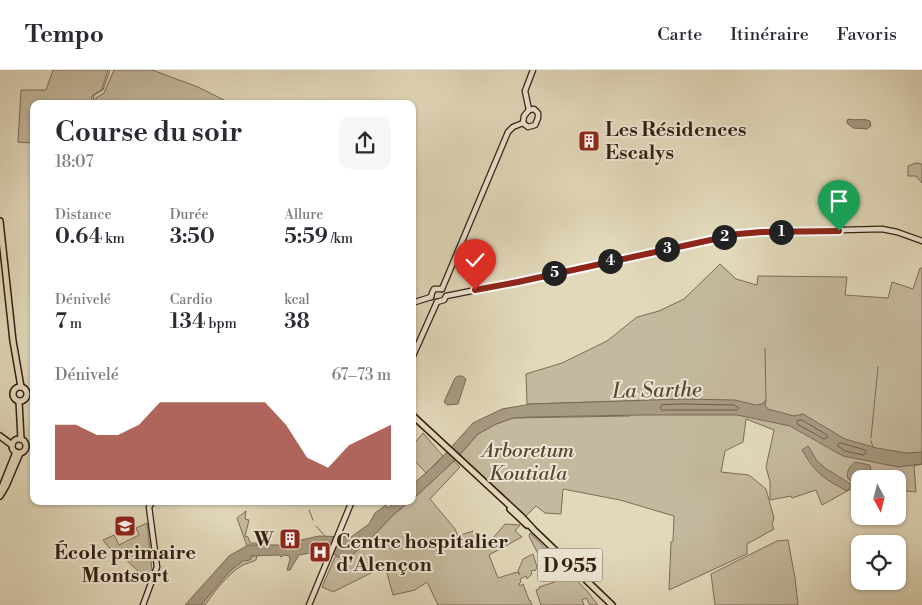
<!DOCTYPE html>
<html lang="fr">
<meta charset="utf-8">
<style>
body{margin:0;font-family:"Libre Bodoni",serif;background:#f7f7f7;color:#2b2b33;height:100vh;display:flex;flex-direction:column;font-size:19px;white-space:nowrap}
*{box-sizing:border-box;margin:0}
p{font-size:16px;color:#7c7c81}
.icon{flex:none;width:28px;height:28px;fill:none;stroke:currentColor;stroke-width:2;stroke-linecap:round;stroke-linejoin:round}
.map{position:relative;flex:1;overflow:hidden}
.side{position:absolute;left:30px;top:30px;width:386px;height:405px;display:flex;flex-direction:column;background:#fff;border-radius:10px;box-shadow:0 1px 4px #0004}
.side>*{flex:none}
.needle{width:32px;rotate:173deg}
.buttons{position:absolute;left:851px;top:400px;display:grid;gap:10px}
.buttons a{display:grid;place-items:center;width:55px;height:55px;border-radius:10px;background:#fff;box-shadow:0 1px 4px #0004;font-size:25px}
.pin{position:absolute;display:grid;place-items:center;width:42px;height:42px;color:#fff;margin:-51px -21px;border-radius:50% 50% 50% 0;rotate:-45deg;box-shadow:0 0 5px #0007}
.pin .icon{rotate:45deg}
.km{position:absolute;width:25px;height:25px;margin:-12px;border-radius:50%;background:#222;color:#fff;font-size:14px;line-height:25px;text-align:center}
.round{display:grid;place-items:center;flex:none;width:52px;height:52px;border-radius:10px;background:#f7f7f7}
.headline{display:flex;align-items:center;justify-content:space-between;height:85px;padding:0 25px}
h1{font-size:28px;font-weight:600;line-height:38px}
.stats{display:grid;grid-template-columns:repeat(3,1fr);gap:8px;height:85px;padding:5px 25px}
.stats div{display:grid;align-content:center}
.stats b{font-size:21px;font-weight:600}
.stats small{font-size:14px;font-weight:400}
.stats p{font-size:14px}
.chart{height:140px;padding:10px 25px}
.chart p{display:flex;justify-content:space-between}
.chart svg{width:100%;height:90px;margin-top:5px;fill:#8f2418;opacity:.7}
header{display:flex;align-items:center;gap:30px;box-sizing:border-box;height:70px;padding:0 25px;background:#fff;border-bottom:1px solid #e1e1e2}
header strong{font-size:24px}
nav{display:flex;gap:28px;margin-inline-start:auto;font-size:18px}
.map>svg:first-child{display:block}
</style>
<header>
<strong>Tempo</strong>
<nav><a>Carte</a><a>Itinéraire</a><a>Favoris</a></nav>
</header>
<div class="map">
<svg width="922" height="535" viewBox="0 0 922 535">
<rect width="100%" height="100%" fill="#e2d9bb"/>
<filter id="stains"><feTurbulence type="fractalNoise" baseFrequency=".004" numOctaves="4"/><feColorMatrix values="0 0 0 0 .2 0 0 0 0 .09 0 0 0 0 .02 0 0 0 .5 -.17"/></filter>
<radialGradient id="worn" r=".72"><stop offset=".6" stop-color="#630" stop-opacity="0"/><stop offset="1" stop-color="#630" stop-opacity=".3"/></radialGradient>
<g fill="#c4b99e" stroke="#7b6c58">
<polygon points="53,0 108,0 102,19 92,26 91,34 34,34 34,82 32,82 33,73 18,72 21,20 46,20"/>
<polygon points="114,0 152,0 198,17 224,30 224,34 95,34 96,28 104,23"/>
<polygon points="916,93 922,94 922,113 916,106 908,106 908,96"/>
<polygon points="720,194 736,209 757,215 758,206 847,207 845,225 888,228 892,212 913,219 920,198 922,198 922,394 914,396 916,422 898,420 898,409 876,409 876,407 871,409 860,409 860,414 822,435 816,420 792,428 791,426 770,430 770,412 766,397 774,360 746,349 743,372 725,381 721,402 749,405 766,419 774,448 772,454 774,459 747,474 747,484 669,520 671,472 673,471 674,446 620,430 563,419 561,444 545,443 536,436 524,448 458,387 478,364 496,354 513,348 630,346 632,331 527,334 526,304 562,293 607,271 637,247 659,241 684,229"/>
<polygon points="423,363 443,386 426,403 413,389 413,375"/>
<polygon points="454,391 460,397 430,429 455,459 458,466 473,461 479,475 494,467 505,454 520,455 515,461 522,467 489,485 498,508 517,502 520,505 518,501 523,489 533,484 537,497 535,501 534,500 531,501 532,504 527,509 526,506 520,509 521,512 519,514 520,516 523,514 529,530 530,530 532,535 438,535 427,512 415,520 393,525 385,496 333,522 322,517 335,487 341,487 364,476 392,446 410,431 412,431 413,429"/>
<polygon points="246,441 245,449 249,450 245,466 248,467 250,473 259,473 258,475 247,476 237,448"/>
<polygon points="147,453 152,500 150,506 146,509 138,506 140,503 114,478 111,480 103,470 114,465 119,475 139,465 136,458"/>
<polygon points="530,463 588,522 598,535 590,535 586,528 582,530 584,535 541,535 536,520 539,519 539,517 555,512 552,499 538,502 540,497 539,486 541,484 538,484 529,466"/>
<polygon points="788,470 795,508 798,535 715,535 711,504 777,471"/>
<path d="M 257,485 L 256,490 C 251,493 246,493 241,496 C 227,505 215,521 205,535 L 201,535 C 214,517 233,490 257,485 Z"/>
</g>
<g fill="#a69a82" stroke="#786955">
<path d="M 850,49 C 857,51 863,48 870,51 L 871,56 L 867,59 L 853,58 L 847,53 L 847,50 Z"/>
<polygon points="458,306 462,306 466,309 458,334 447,335 444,332 455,308"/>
<polygon points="682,329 735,330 756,335 762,334 766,330 765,335 768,339 794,346 803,344 845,369 877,378 906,383 922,382 922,394 898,397 843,386 790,356 737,345 642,345 530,347 513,348 496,354 478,364 454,391 413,429 413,414 437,393 473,353 502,339 531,334"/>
<path d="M 808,376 L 817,391 L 825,398 L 852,415 L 847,421 C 823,408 816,404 802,380 Z"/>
<path d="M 855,392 L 870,395 L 871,401 L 865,409 L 860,409 L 860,411 C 844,415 844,400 855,392 Z"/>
<polygon points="410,431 392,446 364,476 350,486 341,487 322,481 299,485 290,500 287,500 290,489 289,486 284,485 281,487 279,485 251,486 251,489 247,491 244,490 230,501 201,535 185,535 229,486 243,478 249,475 279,475 319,466 351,467 369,454 375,443 386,435 388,438 391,436 390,432"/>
</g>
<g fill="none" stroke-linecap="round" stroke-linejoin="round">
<g stroke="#6c5c4a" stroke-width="1">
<polygon points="682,334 734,335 739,338 737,340 662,340 660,338 662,335"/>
<polygon points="802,350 827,365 827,368 824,369 797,354 797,351"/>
<polygon points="841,373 865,380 866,383 863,385 845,381 838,376 838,374"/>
</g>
<g stroke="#786955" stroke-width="1">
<polyline points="93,34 94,25 103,20 110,0"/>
<polyline points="765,278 766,330"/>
<polyline points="871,368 878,297"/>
<polyline points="871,371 873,377"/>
<polyline points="305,431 306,434"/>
<polyline points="309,440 313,450"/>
<polyline points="316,456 325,466"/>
</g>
<g stroke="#321f12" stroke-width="7">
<g id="secondary">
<polyline points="529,40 525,21 533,0"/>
<polyline points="523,53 528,57 535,55 538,48 538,43 534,39 529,40"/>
<polyline points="523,53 524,46 529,40"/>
<polyline points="442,219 508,62 513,57 523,53"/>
<polyline points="431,227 432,223 434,219 442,219"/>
<polyline points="437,232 444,230 446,226 517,212 737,164 762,162 882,159 897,162 922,171"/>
<polyline points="412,233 431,227"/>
<polyline points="412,288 437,232"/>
<polyline points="143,535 157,497 149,437 153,431"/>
<polyline points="309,535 352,431"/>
</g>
</g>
<g stroke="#321f12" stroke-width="8">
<g id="primary">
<polyline points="0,151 13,271 21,317"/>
<circle cx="20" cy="324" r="7"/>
<polyline points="19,331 21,369"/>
<polyline points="412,345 521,446 535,461 612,535"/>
<polyline points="0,366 12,375"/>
<circle cx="19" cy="376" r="7"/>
<polyline points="0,422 16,382"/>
<polyline points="0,426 6,416 20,383"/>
<polyline points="510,439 527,455"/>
</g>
</g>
<use href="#secondary" stroke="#ece6d3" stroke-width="4.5"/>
<use href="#primary" stroke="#e2d9bb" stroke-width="5"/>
</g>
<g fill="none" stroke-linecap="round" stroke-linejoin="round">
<g stroke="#fff" stroke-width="10">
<polyline id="route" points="475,220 518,212 738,164 762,162 839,161"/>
</g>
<use href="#route" stroke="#8f2418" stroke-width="6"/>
</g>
<defs>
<g id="building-square" transform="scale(1.125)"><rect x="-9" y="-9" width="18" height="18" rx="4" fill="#8f2418" stroke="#ece6d3"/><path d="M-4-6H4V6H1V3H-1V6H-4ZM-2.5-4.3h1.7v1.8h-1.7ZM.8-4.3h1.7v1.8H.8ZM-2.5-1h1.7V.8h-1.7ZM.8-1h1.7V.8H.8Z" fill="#fff"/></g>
<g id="school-square" transform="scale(1.125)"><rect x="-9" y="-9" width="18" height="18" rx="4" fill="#8f2418" stroke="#ece6d3"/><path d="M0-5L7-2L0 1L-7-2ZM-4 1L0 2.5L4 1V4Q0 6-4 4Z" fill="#fff"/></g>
<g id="hospital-square" transform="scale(1.125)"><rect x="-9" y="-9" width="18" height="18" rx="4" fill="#8f2418" stroke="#ece6d3"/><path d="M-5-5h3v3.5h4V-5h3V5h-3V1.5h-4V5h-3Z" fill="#fff"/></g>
</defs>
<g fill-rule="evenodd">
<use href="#building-square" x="589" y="71"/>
<use href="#school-square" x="125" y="456"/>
<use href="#building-square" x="290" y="469"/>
<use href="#hospital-square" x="320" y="482"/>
</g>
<g text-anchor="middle" stroke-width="4" stroke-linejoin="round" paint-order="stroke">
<rect fill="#ece6d3" stroke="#6a5b4c" stroke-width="1" x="537.5" y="478.5" width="65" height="33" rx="4"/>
<g font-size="19" font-weight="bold" fill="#321f12">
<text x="570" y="502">D 955</text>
</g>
<g font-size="20" font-weight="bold" fill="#321f12" stroke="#ece6d3" text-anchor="start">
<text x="605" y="66">Les Résidences<tspan x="605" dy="23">Escalys</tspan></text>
<text x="274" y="476" text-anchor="end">W</text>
<text x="336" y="478">Centre hospitalier<tspan x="336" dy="23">d'Alençon</tspan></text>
<text x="125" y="489" text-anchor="middle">École primaire<tspan x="125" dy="23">Montsort</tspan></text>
</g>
<g font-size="20" font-style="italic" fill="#564635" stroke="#ece6d3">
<text x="528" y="387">Arboretum<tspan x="528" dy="23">Koutiala</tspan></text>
</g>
<g font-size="21" font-style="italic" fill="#5b4a39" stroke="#ece6d3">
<text transform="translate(657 320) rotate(-1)" y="7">La Sarthe</text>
</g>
</g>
<rect width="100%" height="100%" filter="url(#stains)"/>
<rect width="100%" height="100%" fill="url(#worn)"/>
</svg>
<div class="buttons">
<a><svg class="needle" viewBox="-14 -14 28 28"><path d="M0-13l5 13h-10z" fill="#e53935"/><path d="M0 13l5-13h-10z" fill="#7c7c81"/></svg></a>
<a><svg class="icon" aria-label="locate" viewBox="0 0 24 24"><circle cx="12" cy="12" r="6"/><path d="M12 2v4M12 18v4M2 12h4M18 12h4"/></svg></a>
</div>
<div class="pin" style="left:839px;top:161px;background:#1e9e55"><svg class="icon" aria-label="arrive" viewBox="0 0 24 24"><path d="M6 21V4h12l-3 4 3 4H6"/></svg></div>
<div class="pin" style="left:475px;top:220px;background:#d93025"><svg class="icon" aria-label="check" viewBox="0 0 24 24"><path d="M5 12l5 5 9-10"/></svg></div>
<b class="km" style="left:781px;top:162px">1</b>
<b class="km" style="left:724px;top:167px">2</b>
<b class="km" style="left:667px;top:179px">3</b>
<b class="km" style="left:610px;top:191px">4</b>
<b class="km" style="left:554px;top:203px">5</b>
<section class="side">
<div class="headline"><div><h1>Course du soir</h1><p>18:07</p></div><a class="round"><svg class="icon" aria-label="share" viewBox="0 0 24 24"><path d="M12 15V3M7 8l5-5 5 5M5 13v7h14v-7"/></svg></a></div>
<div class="stats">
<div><p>Distance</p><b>0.64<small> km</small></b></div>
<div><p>Durée</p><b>3:50</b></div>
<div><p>Allure</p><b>5:59<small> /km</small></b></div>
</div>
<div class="stats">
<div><p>Dénivelé</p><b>7<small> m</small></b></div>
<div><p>Cardio</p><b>134<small> bpm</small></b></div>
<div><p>kcal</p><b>38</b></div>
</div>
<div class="chart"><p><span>Dénivelé</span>67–73 m</p>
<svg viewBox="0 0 160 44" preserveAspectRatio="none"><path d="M0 44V17L10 17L20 22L30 22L40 17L50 6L60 6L70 6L80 6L90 6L100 6L110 17L120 33L130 38L140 27L150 22L160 17V44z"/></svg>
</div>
</section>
</div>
